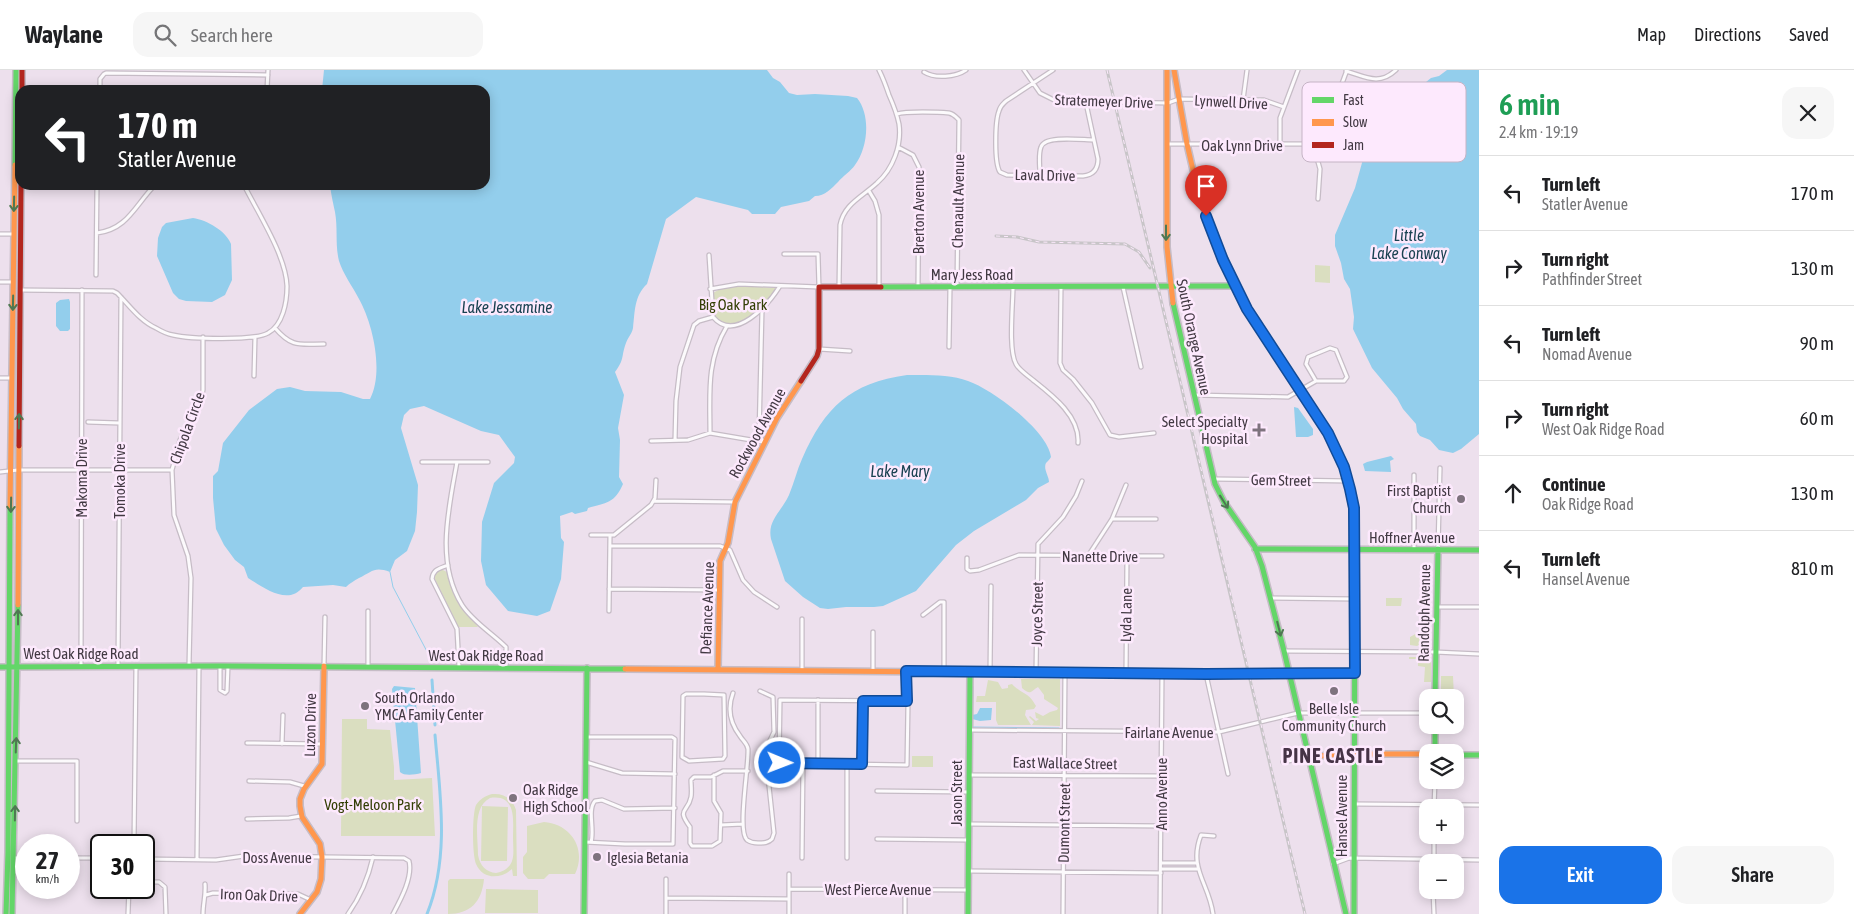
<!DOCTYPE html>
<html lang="en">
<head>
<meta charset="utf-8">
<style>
  :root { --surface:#fff; --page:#f6f6f6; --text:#202124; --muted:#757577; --line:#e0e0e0; --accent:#1a73e8 }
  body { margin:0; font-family:"Asap Condensed",sans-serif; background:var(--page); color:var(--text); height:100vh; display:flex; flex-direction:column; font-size:19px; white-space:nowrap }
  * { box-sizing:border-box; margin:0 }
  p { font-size:16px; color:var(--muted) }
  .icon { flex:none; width:28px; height:28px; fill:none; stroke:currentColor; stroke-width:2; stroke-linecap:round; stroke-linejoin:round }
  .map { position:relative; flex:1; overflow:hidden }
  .sheet { display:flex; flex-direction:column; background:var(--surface); width:375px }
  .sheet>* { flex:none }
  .hud { position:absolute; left:15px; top:15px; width:475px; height:105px; border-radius:15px; box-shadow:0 2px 12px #0003; background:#202124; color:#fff; overflow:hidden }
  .buttons { position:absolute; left:1419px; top:619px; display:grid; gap:10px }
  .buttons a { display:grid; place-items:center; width:45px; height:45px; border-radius:10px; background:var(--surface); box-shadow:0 2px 12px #0003; font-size:25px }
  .speed { position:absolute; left:15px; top:764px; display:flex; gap:10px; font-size:25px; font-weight:700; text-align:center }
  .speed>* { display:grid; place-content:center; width:65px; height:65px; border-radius:50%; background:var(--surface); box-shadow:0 2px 12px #0003; line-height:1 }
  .speed small { font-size:12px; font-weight:400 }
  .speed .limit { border:2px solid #111; border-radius:8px; background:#fff; color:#111 }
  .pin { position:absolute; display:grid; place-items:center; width:42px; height:42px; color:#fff; margin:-51px -21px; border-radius:50% 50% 50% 0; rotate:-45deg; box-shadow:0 0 5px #0007 }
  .pin .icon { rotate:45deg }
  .me { position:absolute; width:55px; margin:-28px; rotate:91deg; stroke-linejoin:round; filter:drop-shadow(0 0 4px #0008) }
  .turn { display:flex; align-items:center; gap:18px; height:105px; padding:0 20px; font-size:22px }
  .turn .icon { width:65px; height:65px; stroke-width:2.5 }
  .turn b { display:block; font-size:35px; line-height:42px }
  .round { display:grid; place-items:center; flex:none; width:52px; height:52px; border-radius:15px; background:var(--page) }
  .overview { display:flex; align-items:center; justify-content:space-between; height:85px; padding:0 20px }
  h1 { font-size:30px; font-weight:600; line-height:38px; color:#1e9e55 }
  .action { display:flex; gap:10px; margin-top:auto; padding:10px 20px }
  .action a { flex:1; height:58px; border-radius:15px; background:var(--accent); color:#fff; font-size:20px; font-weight:600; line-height:58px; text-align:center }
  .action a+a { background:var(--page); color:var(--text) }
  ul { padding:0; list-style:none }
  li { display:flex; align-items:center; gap:15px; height:75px; padding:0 20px; border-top:1px solid var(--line) }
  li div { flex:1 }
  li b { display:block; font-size:19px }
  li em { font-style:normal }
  header { display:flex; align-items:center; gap:30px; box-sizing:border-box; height:70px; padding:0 25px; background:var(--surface); border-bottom:1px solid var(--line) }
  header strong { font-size:24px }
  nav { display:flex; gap:28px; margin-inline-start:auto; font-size:18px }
  .search { width:350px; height:45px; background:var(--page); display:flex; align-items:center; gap:12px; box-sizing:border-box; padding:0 18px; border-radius:15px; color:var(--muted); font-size:19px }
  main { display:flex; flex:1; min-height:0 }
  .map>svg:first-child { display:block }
  .green { fill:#dadec0; fill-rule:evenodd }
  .water { fill:#93ceec }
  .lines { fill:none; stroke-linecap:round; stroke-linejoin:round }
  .stream { stroke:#93ceec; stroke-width:1 }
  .canal { stroke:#93ceec; stroke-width:3 }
  .street-casing { stroke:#c6bcc6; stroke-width:5.5 }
  .fast-casing { stroke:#c6bcc6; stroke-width:8 }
  .slow-casing { stroke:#c6bcc6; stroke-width:8 }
  .jam-casing { stroke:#c6bcc6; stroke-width:8 }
  .street { stroke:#fcfafc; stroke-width:3 }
  .fast { stroke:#63d668; stroke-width:5 }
  .slow { stroke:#ff974d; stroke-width:5 }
  .jam { stroke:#b3261e; stroke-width:5 }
  .rail-casing { stroke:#c8c5c8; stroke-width:3 }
  .rail { stroke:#fde9fd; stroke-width:1; stroke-dasharray:4; stroke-linecap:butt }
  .oneway { stroke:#4f7852 }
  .route-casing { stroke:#114b97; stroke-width:12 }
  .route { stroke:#1a73e8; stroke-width:9 }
  .poi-dot { fill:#7e737e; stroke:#fde9fd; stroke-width:2 }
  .labels { text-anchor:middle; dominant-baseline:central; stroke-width:5; stroke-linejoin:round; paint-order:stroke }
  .street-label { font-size:15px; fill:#423943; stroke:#fde9fd }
  .park-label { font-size:15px; fill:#333e04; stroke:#fde9fd }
  .poi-label { font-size:15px; fill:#423943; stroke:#fde9fd; text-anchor:start }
  .water-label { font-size:16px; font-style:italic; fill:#194151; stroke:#fde9fd }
  .district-label { font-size:20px; font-weight:bold; letter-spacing:1px; fill:#463346; stroke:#fde9fd }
  .key { fill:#fde9fd; stroke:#c5b4c5; stroke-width:1 }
  .key-label { font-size:14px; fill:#423943 }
</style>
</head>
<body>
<header>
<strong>Waylane</strong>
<div class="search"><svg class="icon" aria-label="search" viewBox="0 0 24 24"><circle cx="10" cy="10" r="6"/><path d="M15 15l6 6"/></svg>Search here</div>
<nav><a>Map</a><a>Directions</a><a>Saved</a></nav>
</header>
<main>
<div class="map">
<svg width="1479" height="844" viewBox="0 0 1479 844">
  <rect width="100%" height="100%" fill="#ede0ed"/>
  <path class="green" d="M1315 195 1330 196V213L1315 212Z
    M734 215 775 218 776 220C763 237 736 267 715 247L713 223 720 219Z
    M441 499 447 502 462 536 478 557H458L434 507 436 503Z
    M1386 528H1402L1401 536H1386Z
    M1419 562 1428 566 1429 570 1417 576 1410 575V567Z
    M1409 587H1431V612H1424L1425 597 1418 596V589H1409Z
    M1441 606H1453L1454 627H1441Z
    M1021 609H1060V656L1032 655 1034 652 1029 647 1030 646 1036 651 1039 649 1036 648 1035 642 1043 646 1050 642 1057 640 1058 638 1044 629V625L1038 617C1031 621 1031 626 1022 618Z
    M988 610 998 612 1002 619 1008 618V615L1012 614C1022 625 1028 621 1036 636L1034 639 1026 640 1025 645 1031 655H998L996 650V632H976L977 626H985Z
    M342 649H367V659L390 660 394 697V710L432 708 435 766H341Z
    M912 686H933V697H912Z
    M492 724C504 723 512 728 516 740L517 806H513L512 799C501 809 483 810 476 794 472 785 472 744 476 735 480 729 485 726 492 724ZM490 728C517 724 513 751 513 768 513 777 515 788 510 795 506 800 502 802 496 803 486 802 480 796 478 785 478 768 472 737 490 728Z
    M482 736 508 737 507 791H481Z
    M544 752C571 754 587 779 575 804H549L544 809H528L523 803V787L527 782V756Z
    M450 809H484C482 832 470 844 448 844V811Z
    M486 819 538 820V843H485Z"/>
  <path class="water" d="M324 0H767L773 8 780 12 789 23 797 25 815 24 848 26 857 28C871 45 868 78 855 95 851 101 843 106 838 112 832 118 825 126 815 126L809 131 781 137 775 144H752L748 140 696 127 666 149 647 214C634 226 635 242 633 258 632 264 628 267 626 273 621 286 625 289 615 302L624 325 618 358 620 370 619 407 623 414C615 433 606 433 588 438L587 441 575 444 572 442 560 446 561 468 564 472 561 509 550 541 537 546 508 541 486 515 481 491 482 452 494 413 514 393 515 387 499 365 481 361 424 336 410 339 404 345 401 358 418 415 417 442 415 461 407 481 395 490 390 502C374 496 372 502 359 508 354 511 350 513 346 517L333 515 303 517C288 536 264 518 248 508L244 497 235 490 224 475 216 459 213 428V406L218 401 223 373 249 340 277 319 290 317 305 321 341 322 363 329H370C384 302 373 254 359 229 353 217 343 204 339 191 335 175 338 158 335 142 333 133 331 124 330 115H485V20H322Z
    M1447 0H1479V364L1461 379 1453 383 1439 380 1430 370 1420 366 1417 362 1416 354 1403 339 1397 328 1372 298 1353 259 1354 247 1350 219 1344 209 1341 193 1335 176V165L1355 118 1365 82 1390 55 1398 37 1406 28 1431 8 1439 6Z
    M193 148C207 150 226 161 231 174L232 210 225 225 212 232 186 231 179 229 173 223 157 186 158 168 162 157 166 153Z
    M69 229 70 232V259L68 261H60L56 256V233L60 230Z
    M907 305C926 305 950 304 968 311 992 319 1048 361 1051 387 1050 389 1048 391 1046 393 1043 399 1049 406 1049 412L1038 418 1026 430 974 461 956 475 916 521 883 536 874 537H846L828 539 820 538 803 527 785 511 771 469C767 450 782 441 789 425 794 413 797 400 802 389 825 337 850 313 907 305Z
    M1294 337 1298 338 1313 359V365L1308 367H1296Z
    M1391 386 1394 389 1390 391 1391 402 1365 401 1363 394 1367 392Z
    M394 616 415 618 421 703C414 705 404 706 400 702L392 619Z
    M980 638H992L991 650 980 651 972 649V645L977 644Z"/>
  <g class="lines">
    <path class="stream" d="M390 502 393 517 432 591
      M973 617 972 657 1059 658"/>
    <path class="canal" d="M432 610 435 655
      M427 844C450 787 440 724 435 665"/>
    <defs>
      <path id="street" d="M1024 0 1040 23 1056 31 1168 33 1179 29 1264 30 1284 37
        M1053 0 1006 31C1003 34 1000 36 999 41 995 51 994 93 1000 102L1007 105 1083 106C1093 105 1098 99 1098 89L1086 33
        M1346 1C1366 7 1379 16 1396 0
        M924 2C935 9 956 7 966 0
        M100 20V9L104 4 106 3 268 5
        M267 20 268 0
        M1243 30 1247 0
        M897 44C906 41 939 42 949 43 954 44 956 47 959 50L957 217
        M1167 74H1313L1317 70 1321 57 1337 27 1347 0
        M1313 74 1320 99 1318 129
        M1280 75V48L1298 0
        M898 77 913 85 919 97 918 217
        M1040 105C1040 97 1038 85 1041 77 1045 65 1082 70 1093 70
        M869 121 875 131 879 145V217
        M97 163C128 159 135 135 155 115
        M0 164H14
        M709 185 713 247C735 273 768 235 780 216
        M96 205 97 115
        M0 212H13
        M839 217 840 155C844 134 862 127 877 113 893 99 902 75 899 54 897 44 893 34 889 25 886 16 883 8 879 0
        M1013 217C1013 235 1008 280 1016 294 1019 300 1027 305 1033 310 1052 325 1080 346 1078 373
        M1061 217 1060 293 1063 300 1073 309 1092 333 1110 365 1119 367 1154 363
        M1123 217 1141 297
        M710 219 739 214 819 217 818 184H784
        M20 220 113 221 117 223C129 235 140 251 156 258 161 261 167 264 173 265 189 269 255 271 268 263 283 255 287 232 287 216 286 186 258 143 244 115
        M762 240 759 366 764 372
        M275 258C292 278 300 274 324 274
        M949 277 950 217
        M1330 278 1336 280 1347 307 1344 311H1316L1306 294 1308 287Z
        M819 279 850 281
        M254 306 255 267
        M0 308H12
        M1194 325 1288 327 1316 311
        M88 352 119 353
        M710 363C710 324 706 291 727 256
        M675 370 676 331 680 297 694 255 699 251 713 247
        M651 371 688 370 710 363 763 372
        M422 392H488
        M457 392C449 438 435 492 462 535 473 552 492 563 506 577V597
        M0 402 18 400H172
        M1214 409 1348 411
        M654 431 735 432
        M1112 449H1156
        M591 465H614L651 435 655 428 656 410
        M610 476H720L730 480 743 510 754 522 777 537
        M1414 479V405
        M1438 479 1440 398
        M1088 486 1112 449 1126 415
        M967 488V499L970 501 979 500 1019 485 1162 486
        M448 495C439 499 433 499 432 509L457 559 459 597
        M609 519 719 520
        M1271 528 1354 529
        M1437 537H1479
        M609 541 610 466
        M923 545 940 532H944V601
        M1285 581 1435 582 1479 584
        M81 595 82 220
        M118 595 121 227
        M189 595 191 508 188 486 174 445 172 400 180 370 201 329 203 320V267
        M220 596V620L225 623 227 621 228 596
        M324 596 325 547
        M368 597V541
        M802 600V549
        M873 600V562
        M906 601V625L908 634 907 695 779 693 780 630 907 631
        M990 602 991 516
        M1036 602 1038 474 1063 447 1076 426 1082 411
        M1126 603 1127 486
        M1206 604 1228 704
        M733 623C727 639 730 653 740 666 743 671 747 673 748 679 749 696 737 761 747 770 750 772 755 773 758 773 764 773 768 773 772 769L774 763 769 716 763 685 774 662 773 627 760 621
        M686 624H704L724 625 725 686 723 689 689 691 682 687 683 626Z
        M970 660 1219 662 1298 643H1428
        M247 673 322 674
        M282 674 283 645
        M16 691H77V751
        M586 692 622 703 675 704
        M1283 692 1308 687
        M818 694V630
        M862 694 863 631
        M714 705V731L721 743 720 771 712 776H692L690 773V757C676 738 688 743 691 727 692 722 691 715 691 710L694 707H711L723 701H748
        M969 705 1161 706
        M249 711 290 712 304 716
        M877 721 969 722
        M1355 734 1479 735
        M1434 738 1435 710
        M247 749 289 748 301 746
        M969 754 1161 756
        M721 755 743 754
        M877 769 968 770
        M585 772 625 774H673L675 669 672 667H586
        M591 772C595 760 587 740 595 731L602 730 624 739 675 738
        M134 775 136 596
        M14 788H26
        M69 788H101
        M802 788 803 694
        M847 788V694
        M144 789 216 790 244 786 404 788 409 791C413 807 401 829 393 844
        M197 789 199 596
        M1434 792V765
        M1161 793H1196
        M1333 794 1349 788 1479 790
        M1161 799H1198
        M969 801 1161 803
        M144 812H159L165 817 166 844
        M789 819 968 820
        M1433 820 1434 844
        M206 825 213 823 298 824 311 830
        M666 828 789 829
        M128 844 129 818
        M203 844C203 833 206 825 205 814
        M348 844C361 826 368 809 373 787
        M666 844V809
        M789 844V804
        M905 844V819
        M1063 844 1065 603
        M1160 844 1162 604
        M1213 844C1209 813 1188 799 1201 765L1214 766"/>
      <path id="fast" d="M15 95 16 0
        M881 217 1235 216
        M1173 233 1215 414 1224 432 1255 477 1262 496 1284 581 1346 844
        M1273 281C1299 320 1330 359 1345 404 1351 423 1353 442 1355 461L1354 844
        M1255 479 1479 480
        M0 597 220 596 625 599
        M932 602 1206 604 1355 603
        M1435 628 1438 479
        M1435 655V682
        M1455 685H1479
        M6 844 8 782 10 437
        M12 844 18 535
        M584 844 587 598
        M968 844 970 601"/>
      <path id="slow" d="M1167 0V177L1173 233
        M1174 0 1187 74 1196 113
        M1196 114C1215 174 1239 229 1273 281
        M10 437 15 95
        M18 535 19 376
        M625 599 932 602
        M718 599 720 491 728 473 735 432 777 348 801 311
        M1308 687 1342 684H1428
        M300 844 317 822 321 809 322 787 320 774 302 747 300 736V729L304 719 322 694 324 596"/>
      <path id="jam" d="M22 0V20
        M801 311 817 286 819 279V217H881
        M19 376 21 115"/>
    </defs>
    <use href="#street" class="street-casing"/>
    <use href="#fast" class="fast-casing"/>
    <use href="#slow" class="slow-casing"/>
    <use href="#jam" class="jam-casing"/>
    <use href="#street" class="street"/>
    <use href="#fast" class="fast"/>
    <use href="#slow" class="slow"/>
    <use href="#jam" class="jam"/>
    <defs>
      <path id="rail" d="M1107 0C1173 281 1240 562 1305 844
        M996 166 1017 167 1039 172 1125 174 1139 182 1150 198"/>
    </defs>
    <use href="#rail" class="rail-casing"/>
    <use href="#rail" class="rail"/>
  </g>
  <defs><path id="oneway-shaft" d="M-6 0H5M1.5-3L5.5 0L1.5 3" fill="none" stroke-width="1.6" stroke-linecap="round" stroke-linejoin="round" transform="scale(1.25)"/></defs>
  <g class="oneway">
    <use href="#oneway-shaft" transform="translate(14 134) rotate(91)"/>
    <use href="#oneway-shaft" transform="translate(1166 163) rotate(90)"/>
    <use href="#oneway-shaft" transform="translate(13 233) rotate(91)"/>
    <use href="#oneway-shaft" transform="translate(19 351) rotate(-89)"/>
    <use href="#oneway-shaft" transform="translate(1224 432) rotate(58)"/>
    <use href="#oneway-shaft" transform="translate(11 435) rotate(91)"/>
    <use href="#oneway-shaft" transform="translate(18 547) rotate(-90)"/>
    <use href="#oneway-shaft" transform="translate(1279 559) rotate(76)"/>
    <use href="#oneway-shaft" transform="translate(16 675) rotate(-88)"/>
    <use href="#oneway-shaft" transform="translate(15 743) rotate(-89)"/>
  </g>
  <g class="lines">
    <defs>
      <path id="route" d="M780 693 862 694 863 631H907L906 601 1206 604 1355 603 1354 438 1350 419 1344 397 1328 363 1247 239 1223 190 1206 146"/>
    </defs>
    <use href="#route" class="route-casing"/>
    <use href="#route" class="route"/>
  </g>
  <g class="poi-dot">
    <path d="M1256.5 352.5h5v5h5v5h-5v5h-5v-5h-5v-5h5z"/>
    <circle cx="1461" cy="429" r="5"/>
    <circle cx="1334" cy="621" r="5"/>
    <circle cx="365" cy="636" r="5"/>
    <circle cx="513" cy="728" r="5"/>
    <circle cx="597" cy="787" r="5"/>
  </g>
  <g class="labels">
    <g class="street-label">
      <text transform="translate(1104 31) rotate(2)">Stratemeyer Drive</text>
      <text transform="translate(1231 32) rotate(3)">Lynwell Drive</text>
      <text x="1242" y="75">Oak Lynn Drive</text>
      <text transform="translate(1045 105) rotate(1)">Laval Drive</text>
      <text transform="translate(958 131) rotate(-89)">Chenault Avenue</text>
      <text transform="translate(918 142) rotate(-90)">Brerton Avenue</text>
      <text x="972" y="204">Mary Jess Road</text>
      <text transform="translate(1194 267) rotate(78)">South Orange Avenue</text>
      <text transform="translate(187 358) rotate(-70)">Chipola Circle</text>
      <text transform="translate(757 363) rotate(-61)">Rockwood Avenue</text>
      <text transform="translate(81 408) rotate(-90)">Makoma Drive</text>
      <text transform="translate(1281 410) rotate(1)">Gem Street</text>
      <text transform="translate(119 411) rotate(-90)">Tomoka Drive</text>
      <text x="1412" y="467">Hoffner Avenue</text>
      <text x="1100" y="486">Nanette Drive</text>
      <text transform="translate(707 538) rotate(-88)">Defiance Avenue</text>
      <text transform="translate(1424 543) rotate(-89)">Randolph Avenue</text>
      <text transform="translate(1037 544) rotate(-89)">Joyce Street</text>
      <text transform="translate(1126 545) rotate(-89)">Lyda Lane</text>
      <text x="81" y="583">West Oak Ridge Road</text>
      <text x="486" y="585">West Oak Ridge Road</text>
      <text transform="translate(310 655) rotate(-89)">Luzon Drive</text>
      <text x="1169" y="662">Fairlane Avenue</text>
      <text transform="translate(1065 693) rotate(1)">East Wallace Street</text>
      <text transform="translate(956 723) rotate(-90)">Jason Street</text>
      <text transform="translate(1161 724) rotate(-90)">Anno Avenue</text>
      <text transform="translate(1341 746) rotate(-90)">Hansel Avenue</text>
      <text transform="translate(1064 753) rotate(-89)">Dumont Street</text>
      <text x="277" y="787">Doss Avenue</text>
      <text x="878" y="819">West Pierce Avenue</text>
      <text transform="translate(259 825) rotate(2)">Iron Oak Drive</text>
    </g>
    <g class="park-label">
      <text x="733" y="234">Big Oak Park</text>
      <text x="373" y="734">Vogt-Meloon Park</text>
    </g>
    <g class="poi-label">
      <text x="1248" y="351" text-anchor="end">Select Specialty<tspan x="1248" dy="17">Hospital</tspan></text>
      <text x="1451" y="420" text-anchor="end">First Baptist<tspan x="1451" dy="17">Church</tspan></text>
      <text x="375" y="627">South Orlando<tspan x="375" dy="17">YMCA Family Center</tspan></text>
      <text x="1334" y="638" text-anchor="middle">Belle Isle<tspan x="1334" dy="17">Community Church</tspan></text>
      <text x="523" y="719">Oak Ridge<tspan x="523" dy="17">High School</tspan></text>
      <text x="607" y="787">Iglesia Betania</text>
    </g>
    <g class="water-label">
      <text x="1409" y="165">Little<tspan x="1409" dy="18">Lake Conway</tspan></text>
      <text x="507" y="237">Lake Jessamine</text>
      <text x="900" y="401">Lake Mary</text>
    </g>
    <g class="district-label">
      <text x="1333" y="685">PINE CASTLE</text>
    </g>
  </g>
  <rect x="1302" y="12" width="164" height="80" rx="8" class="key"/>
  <rect x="1312" y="27" width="22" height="6" fill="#63d668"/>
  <rect x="1312" y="49" width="22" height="7" fill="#ff974d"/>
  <rect x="1312" y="72" width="22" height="6" fill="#b3261e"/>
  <g class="key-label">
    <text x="1343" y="35">Fast</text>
    <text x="1343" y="57">Slow</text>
    <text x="1343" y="80">Jam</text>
  </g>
</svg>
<div class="buttons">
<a><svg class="icon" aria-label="search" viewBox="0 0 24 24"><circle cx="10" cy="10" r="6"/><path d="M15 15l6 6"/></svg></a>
<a><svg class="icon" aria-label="layers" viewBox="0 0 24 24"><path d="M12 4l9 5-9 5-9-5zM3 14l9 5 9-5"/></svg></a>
<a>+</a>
<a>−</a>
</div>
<div class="speed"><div>27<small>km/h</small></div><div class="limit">30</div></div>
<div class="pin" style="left:1206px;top:146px;background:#d93025"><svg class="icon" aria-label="arrive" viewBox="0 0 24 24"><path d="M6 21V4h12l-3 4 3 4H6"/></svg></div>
<svg class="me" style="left:780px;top:693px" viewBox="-20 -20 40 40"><circle r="17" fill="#1a73e8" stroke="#fff" stroke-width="3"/><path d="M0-11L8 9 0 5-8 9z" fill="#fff"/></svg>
<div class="hud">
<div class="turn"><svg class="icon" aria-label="left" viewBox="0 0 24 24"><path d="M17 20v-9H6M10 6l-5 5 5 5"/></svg><div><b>170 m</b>Statler Avenue</div></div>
</div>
</div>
<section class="sheet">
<div class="overview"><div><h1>6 min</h1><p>2.4 km · 19:19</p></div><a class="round"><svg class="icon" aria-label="close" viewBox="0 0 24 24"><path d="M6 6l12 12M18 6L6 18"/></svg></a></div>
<ul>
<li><svg class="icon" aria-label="left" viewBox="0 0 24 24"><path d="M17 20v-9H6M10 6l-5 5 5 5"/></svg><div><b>Turn left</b><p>Statler Avenue</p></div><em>170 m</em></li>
<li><svg class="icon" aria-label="right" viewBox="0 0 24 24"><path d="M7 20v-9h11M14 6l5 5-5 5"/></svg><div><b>Turn right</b><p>Pathfinder Street</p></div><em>130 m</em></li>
<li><svg class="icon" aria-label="left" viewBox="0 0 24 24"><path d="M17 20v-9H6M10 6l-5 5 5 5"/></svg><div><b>Turn left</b><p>Nomad Avenue</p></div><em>90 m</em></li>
<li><svg class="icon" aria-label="right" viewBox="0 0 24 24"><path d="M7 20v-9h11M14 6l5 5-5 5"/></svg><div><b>Turn right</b><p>West Oak Ridge Road</p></div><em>60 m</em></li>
<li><svg class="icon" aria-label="ahead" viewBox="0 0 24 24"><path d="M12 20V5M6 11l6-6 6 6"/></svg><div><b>Continue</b><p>Oak Ridge Road</p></div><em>130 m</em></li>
<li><svg class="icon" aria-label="left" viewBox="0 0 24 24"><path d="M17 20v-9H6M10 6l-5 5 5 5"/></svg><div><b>Turn left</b><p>Hansel Avenue</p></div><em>810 m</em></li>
</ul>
<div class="action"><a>Exit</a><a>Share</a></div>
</section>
</main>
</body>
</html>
